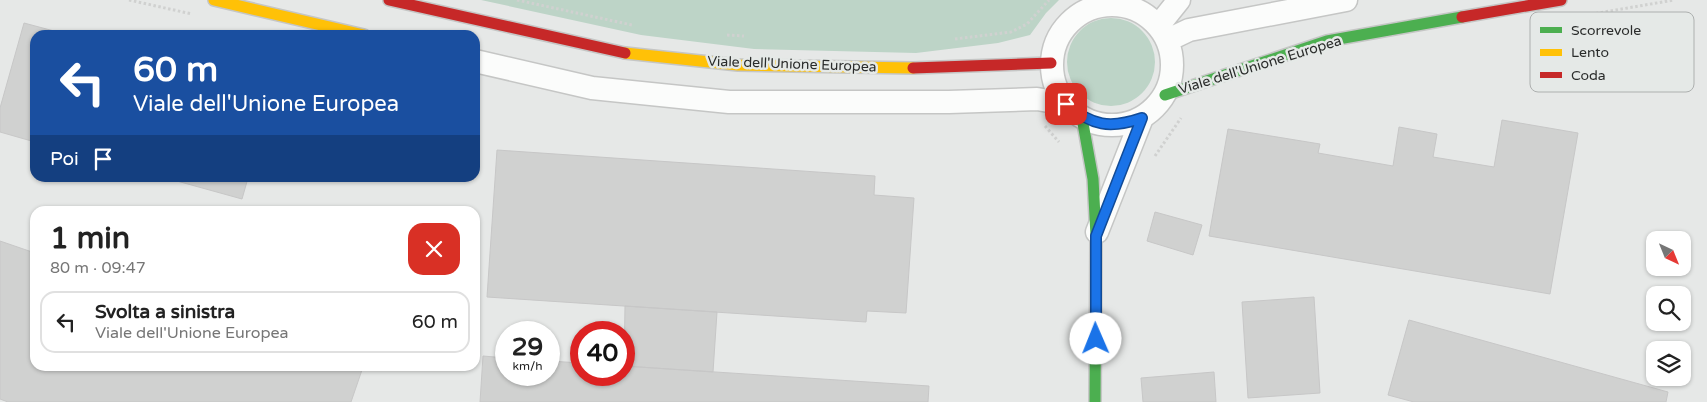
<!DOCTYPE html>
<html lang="it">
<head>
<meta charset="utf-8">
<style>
  :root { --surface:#fff; --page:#f6f6f6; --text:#222; --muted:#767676; --line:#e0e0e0 }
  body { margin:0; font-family:"Varela Round",sans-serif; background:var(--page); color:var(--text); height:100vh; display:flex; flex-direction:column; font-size:19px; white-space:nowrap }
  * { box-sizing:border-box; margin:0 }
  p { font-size:16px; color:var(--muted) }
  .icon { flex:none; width:28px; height:28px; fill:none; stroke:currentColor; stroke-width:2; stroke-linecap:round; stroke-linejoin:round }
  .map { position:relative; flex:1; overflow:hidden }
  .details { position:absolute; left:30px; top:206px; width:450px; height:165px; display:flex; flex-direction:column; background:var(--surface); border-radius:15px; box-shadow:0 1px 4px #0004 }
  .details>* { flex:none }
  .banner { position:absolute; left:30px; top:30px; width:450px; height:152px; border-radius:15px; box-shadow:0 1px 4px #0004; background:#1a4fa0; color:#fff; overflow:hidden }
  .needle { width:32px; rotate:137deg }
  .buttons { position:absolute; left:1646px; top:231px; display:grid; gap:10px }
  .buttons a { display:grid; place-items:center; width:45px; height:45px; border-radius:10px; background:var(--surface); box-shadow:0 1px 4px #0004; font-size:25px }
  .speed { position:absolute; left:495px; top:321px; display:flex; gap:10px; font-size:25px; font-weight:700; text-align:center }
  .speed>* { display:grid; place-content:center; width:65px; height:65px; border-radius:50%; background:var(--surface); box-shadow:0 1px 4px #0004; line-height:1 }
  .speed small { font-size:12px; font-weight:400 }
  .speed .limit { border:8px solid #d22; background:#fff; color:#111 }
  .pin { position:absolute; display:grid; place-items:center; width:42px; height:42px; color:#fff; margin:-21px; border-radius:10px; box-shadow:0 2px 8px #0006 }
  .me { position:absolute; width:55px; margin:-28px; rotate:359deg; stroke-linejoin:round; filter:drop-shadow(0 0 4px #0008) }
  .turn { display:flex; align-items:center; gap:18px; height:105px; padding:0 20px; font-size:22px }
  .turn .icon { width:65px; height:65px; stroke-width:2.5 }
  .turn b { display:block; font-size:35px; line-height:42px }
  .then { display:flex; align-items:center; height:48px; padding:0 20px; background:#0003; gap:10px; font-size:19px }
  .round { display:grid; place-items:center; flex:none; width:52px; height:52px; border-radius:15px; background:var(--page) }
  .head { display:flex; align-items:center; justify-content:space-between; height:85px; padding:0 20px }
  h1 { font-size:30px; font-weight:700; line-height:38px }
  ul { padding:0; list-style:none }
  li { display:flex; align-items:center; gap:15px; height:62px; margin:0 10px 8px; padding:0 10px; border:2px solid var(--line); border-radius:15px }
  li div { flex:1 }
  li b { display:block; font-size:19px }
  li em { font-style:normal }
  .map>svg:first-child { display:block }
  .green { fill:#bdd4c7 }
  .building { fill:#d0d1d0; stroke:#c7c7c7 }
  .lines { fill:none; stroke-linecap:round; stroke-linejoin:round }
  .street-casing { stroke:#c5c6c5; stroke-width:25 }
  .fast-casing { stroke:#c5c6c5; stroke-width:14 }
  .slow-casing { stroke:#c5c6c5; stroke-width:14 }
  .jam-casing { stroke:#c5c6c5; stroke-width:14 }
  .path { stroke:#d0d1d0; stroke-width:3; stroke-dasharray:2.5 2.5; stroke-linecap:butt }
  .street { stroke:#fbfcfb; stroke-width:22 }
  .fast { stroke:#4caf50; stroke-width:11 }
  .slow { stroke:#ffc107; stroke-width:11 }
  .jam { stroke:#c62828; stroke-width:11 }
  .route-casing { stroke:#114b97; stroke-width:12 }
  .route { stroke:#1a73e8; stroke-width:9 }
  .labels { text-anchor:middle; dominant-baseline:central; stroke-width:5; stroke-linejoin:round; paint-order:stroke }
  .street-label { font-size:14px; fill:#2a2c2b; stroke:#e5e9e7 }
  .key { fill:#e5e9e7; stroke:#adb0af; stroke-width:1 }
  .key-label { font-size:14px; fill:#2a2c2b }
</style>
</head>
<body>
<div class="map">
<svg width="1707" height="402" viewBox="0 0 1707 402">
  <rect width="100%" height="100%" fill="#e6e8e7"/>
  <path class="green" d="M481 0H1059L1046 13 1030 35 998 43 916 53 754 49 641 35Z
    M1067 62a44 44 0 1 1 88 0a44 44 0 1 1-88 0Z"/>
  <path class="building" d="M24 23 69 35H35V142L0 132V108Z
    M1502 120 1578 133 1550 294 1209 236 1228 129 1320 144 1318 153 1393 166 1399 127 1437 134 1433 157 1494 167Z
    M497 150 875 176 874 195 914 198 906 313 867 311 866 322 487 297Z
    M166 178H248L242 199Z
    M1155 212 1202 225 1193 255 1147 241Z
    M0 241 35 253V366H361L363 367 351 402H8L0 399Z
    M1314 297 1320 393 1248 398 1242 302Z
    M625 306 717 312 713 372 624 366Z
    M1409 320 1668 392 1666 402H1414L1388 395Z
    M483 356 506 358V375H549V361L581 363V375H624V366L929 386 928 402H480Z
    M1214 372 1216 402H1143L1141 378Z"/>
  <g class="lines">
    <defs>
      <path id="street" d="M1052 65a60 60 0 1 1 120 0a60 60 0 1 1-120 0Z
        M1159 25 1179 0
        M1168 40 1189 30 1346 0
        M475 61 592 88 729 102H949L1037 99 1066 104
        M1097 232 1142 118"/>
      <path id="fast" d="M1165 95 1327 41 1462 17
        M1082 118 1093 179 1096 236 1095 402"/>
      <path id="slow" d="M214 0 364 35
        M625 53 738 65 913 68"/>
      <path id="jam" d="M389 0 625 53
        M1462 17 1561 0
        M913 68 1051 63"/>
    </defs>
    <use href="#street" class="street-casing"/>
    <use href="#fast" class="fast-casing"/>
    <use href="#slow" class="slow-casing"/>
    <use href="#jam" class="jam-casing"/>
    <path class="path" d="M129 0 192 14
      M517 0 632 25
      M1581 16 1674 0
      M727 35 744 36
      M955 39 1011 32 1027 24 1049 0
      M1045 126 1059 142
      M1155 156 1181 118"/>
    <use href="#street" class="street"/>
    <use href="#fast" class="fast"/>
    <use href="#slow" class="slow"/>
    <use href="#jam" class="jam"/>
  </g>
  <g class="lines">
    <defs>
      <path id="route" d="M1066 104C1092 126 1110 129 1142 118L1096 236V339"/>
    </defs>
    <use href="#route" class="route-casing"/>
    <use href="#route" class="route"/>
  </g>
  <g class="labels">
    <g class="street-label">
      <text transform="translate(792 64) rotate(2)">Viale dell'Unione Europea</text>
      <text transform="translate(1260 65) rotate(-17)">Viale dell'Unione Europea</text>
    </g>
  </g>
  <rect x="1530" y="12" width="164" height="80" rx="8" class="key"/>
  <rect x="1540" y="27" width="22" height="6" fill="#4caf50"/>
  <rect x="1540" y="49" width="22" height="7" fill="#ffc107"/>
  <rect x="1540" y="72" width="22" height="6" fill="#c62828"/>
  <g class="key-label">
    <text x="1571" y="35">Scorrevole</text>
    <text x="1571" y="57">Lento</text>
    <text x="1571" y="80">Coda</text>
  </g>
</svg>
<div class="buttons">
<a><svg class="needle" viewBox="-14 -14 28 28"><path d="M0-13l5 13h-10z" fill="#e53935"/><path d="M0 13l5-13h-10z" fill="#767676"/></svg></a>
<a><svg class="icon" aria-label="search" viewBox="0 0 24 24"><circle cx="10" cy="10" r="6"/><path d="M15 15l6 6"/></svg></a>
<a><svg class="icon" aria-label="layers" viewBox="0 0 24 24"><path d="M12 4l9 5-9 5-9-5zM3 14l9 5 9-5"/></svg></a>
</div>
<div class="speed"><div>29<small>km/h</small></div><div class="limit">40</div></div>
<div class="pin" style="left:1066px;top:104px;background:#d93025"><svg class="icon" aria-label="arrive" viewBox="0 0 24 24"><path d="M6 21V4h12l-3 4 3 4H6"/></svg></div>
<svg class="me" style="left:1096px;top:339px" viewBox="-20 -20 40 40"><circle r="19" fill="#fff"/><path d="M0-13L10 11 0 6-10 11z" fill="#1a73e8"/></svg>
<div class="banner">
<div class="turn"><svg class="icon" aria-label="left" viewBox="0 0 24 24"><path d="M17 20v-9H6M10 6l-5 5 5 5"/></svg><div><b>60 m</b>Viale dell'Unione Europea</div></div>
<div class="then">Poi<svg class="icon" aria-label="arrive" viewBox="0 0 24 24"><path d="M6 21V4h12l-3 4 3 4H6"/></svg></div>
</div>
<section class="details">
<div class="head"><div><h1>1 min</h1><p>80 m · 09:47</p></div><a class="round" style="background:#d93025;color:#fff"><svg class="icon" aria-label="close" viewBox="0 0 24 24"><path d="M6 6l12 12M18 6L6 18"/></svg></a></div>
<ul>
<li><svg class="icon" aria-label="left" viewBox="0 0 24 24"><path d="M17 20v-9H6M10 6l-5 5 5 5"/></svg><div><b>Svolta a sinistra</b><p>Viale dell'Unione Europea</p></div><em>60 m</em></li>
</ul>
</section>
</div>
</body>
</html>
